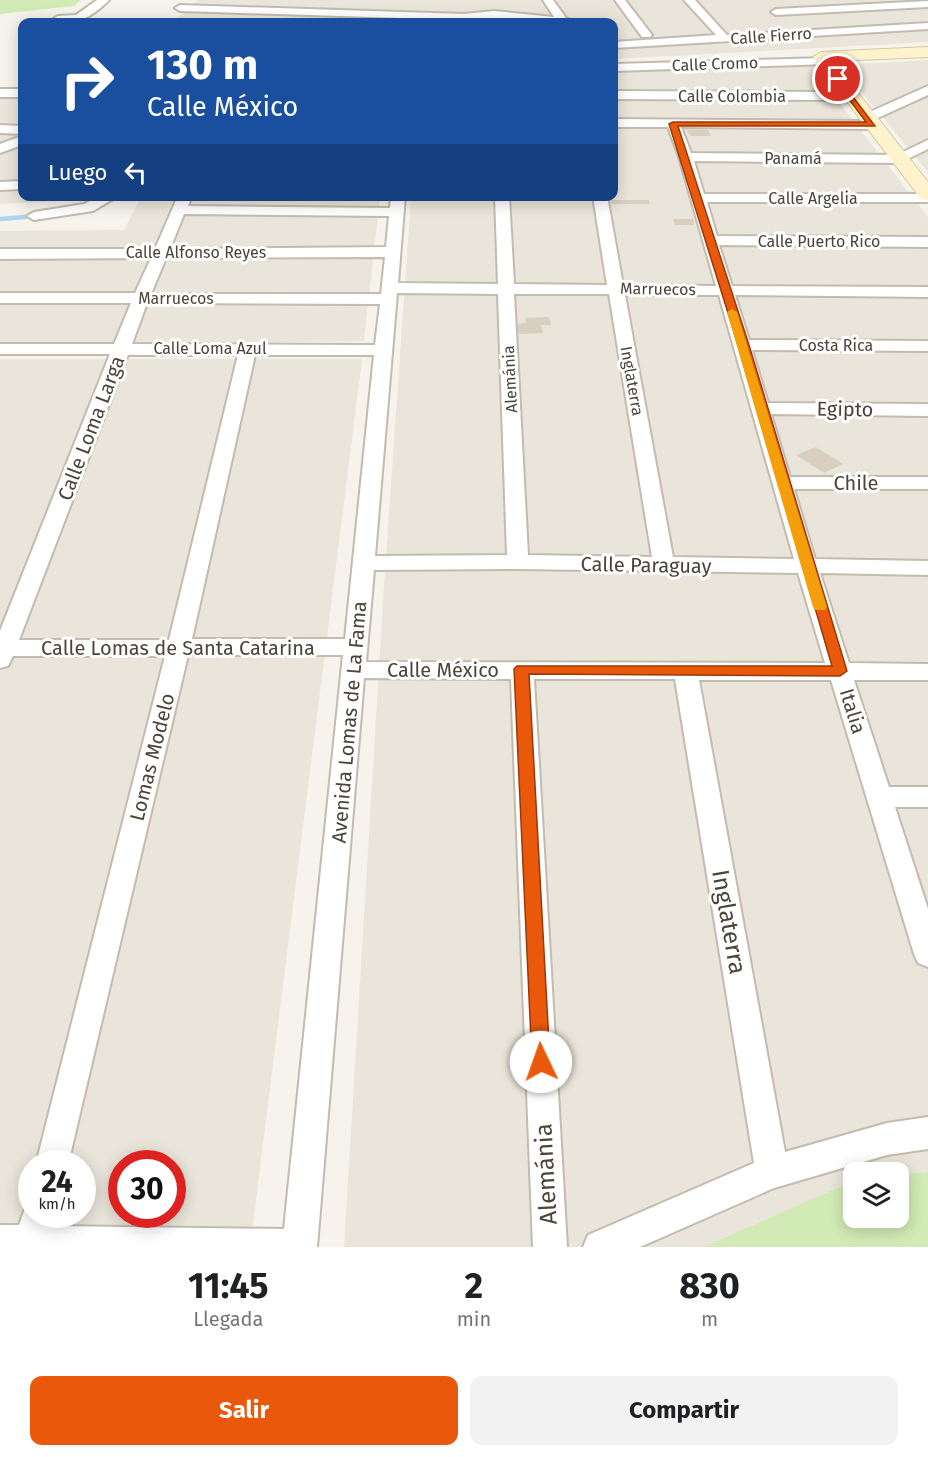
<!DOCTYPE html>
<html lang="es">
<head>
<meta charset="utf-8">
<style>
  :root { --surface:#fff; --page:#f2f2f2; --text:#202124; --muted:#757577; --accent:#ea580c }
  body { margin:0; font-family:"Fira Sans",sans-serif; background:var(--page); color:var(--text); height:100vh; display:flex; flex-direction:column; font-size:22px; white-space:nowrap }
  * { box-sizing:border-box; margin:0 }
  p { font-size:20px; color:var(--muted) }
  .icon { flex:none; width:33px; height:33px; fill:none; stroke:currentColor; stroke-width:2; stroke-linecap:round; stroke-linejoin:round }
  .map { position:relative; height:1247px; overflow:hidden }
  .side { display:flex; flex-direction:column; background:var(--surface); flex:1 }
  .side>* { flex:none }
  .top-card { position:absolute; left:18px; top:18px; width:600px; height:183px; border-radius:12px; box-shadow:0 3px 15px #0003; background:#1a4fa0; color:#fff; overflow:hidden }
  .buttons { position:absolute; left:843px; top:1162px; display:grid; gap:12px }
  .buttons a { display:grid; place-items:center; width:66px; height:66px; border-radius:12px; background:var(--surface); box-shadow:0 3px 15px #0003; font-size:30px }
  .speed { position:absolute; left:18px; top:1150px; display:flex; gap:12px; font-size:30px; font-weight:700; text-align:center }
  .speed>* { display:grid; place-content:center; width:78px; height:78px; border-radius:50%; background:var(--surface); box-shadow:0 3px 15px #0003; line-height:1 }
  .speed small { font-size:15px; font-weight:400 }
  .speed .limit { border:9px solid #d22; background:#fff; color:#111 }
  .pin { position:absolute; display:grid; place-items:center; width:51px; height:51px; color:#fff; margin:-26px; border:3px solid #fff; border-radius:50%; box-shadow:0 2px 6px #0007 }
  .me { position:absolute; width:66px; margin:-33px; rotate:357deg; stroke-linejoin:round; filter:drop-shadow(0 0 4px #0008) }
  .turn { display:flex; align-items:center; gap:21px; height:126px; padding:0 30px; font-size:27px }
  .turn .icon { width:78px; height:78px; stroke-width:2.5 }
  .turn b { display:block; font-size:42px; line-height:51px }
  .then { display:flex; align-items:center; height:57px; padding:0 30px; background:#0003; gap:12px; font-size:22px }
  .eta { display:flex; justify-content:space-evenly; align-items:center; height:102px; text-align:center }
  .eta b { font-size:36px; font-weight:700; line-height:42px }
  .button { display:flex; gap:12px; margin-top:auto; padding:12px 30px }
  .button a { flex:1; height:69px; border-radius:12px; background:var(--accent); color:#fff; font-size:24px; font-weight:700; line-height:69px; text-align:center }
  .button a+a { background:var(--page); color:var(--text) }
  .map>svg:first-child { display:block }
  .residential { fill:#eae5da; fill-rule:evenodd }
  .green { fill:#d2eab5 }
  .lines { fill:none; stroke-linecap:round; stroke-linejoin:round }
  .stream { stroke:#a9d4f2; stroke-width:4.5 }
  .building { fill:#d8cfc1 }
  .street-casing { stroke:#c2bbae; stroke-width:4 }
  .secondary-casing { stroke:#d6c79b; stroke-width:2 }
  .street { fill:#fff; fill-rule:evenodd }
  .secondary { fill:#fff3cd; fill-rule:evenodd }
  .route { fill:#ea580c; stroke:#983908; stroke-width:1.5 }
  .slow { fill:#f59e0b }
  .labels { text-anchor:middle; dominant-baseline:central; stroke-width:6; stroke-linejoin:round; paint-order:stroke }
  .far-street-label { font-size:16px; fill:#4b4439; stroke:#fff }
  .street-label { font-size:20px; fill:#4b4439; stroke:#fff }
  .near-street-label { font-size:24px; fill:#4b4439; stroke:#fff }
</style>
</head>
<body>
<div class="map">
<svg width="928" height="1247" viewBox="0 0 928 1247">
  <rect width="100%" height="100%" fill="#f6f3ec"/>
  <path class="residential" d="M198 0H928V42L614 59V22H174Z
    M928 60V172L839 65Z
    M809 64 928 217V1247H344L384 585 411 197 614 196V72ZM854 1173H898V1218H854Z
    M22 96V196L78 197 75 200 0 204V97Z
    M141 197H380L364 341 0 345V231L124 230Z
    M0 359H362L250 1247H0ZM32 1164H82V1215H32ZM122 1164H172V1215H122Z"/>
  <path class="green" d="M0 0H81L74 6 0 14Z
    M928 1172V1247H704L853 1181 854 1218H898L899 1175Z"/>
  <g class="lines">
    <path class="stream" d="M0 219 25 217"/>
  </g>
  <path class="building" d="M687 130H708L711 136H690Z
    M611 200H649L650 204H612Z
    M673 219H693L694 225H675Z
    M549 317 551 325H541L543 333 519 334 517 324 526 323 525 318Z
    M816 447 843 464 824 473 796 455Z"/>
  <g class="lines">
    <defs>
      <path id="street" d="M97 0H109C97 13 70 32 53 19L58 16 76 15Z
        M543 0H553L566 18 574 22 504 18 464 20 180 11 175 8 180 5 464 14 494 11 554 17Z
        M615 0H625L652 35 650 37H642Z
        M684 0H695L727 35 928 23V29L614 48V42L716 35Z
        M928 1V7L776 15 771 12 776 9Z
        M825 58 829 60V64L614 71V64Z
        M928 86V95L871 121 878 125 872 129 681 127 691 153 897 155 928 140V149L899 163 694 161 704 194H928V202H707L717 236 928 237V247L719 245 732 286 928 287V297L735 295 749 340 928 341V351L752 350 768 403 928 404V416L771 414 790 477H928V489H794L815 559 928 561V575L820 573 849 663 928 664V680H854L889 787H928V807H895L928 909V967L918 963 914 954 831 680H699L785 1152 887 1123 928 1117V1149L887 1155 774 1188 640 1247H583L588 1235 754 1163 675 679H534L567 1247H533L511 679 364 678 317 1247H0V1225H19L27 1203 32 1201V1215H56L53 1226 284 1229 343 655H188L68 1164H36L165 656H13L8 666 0 668V631L110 354H0V344H114L131 303H0V293H135L151 258 0 259V249H155L178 196H192L188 206 390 208 391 196H405L398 283 498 284 495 196H509L514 284 607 285 593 196H607L623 285 716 286 679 157 668 127H614V119L865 121 862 118 863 115ZM184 214 389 216 386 247 170 249ZM385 257 381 294H151L166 258ZM397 293 498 294 507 555 375 556ZM514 294H609L652 557 528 555ZM625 295H719L794 559 673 557ZM147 303 380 304 375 345 132 344ZM128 355H238L169 640H19ZM255 355H374L345 639H192ZM518 569 798 573 825 663 366 662 374 570Z
        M0 89H22V97H0Z
        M614 91 850 92 856 96 850 100 614 99Z
        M0 125 22 126V134L0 133Z
        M22 136V145L0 153V144Z
        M22 181V189L0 190V182Z
        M99 196H118L93 211 34 220 27 216 34 212 84 204Z"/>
      <path id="secondary" d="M928 47V57L833 61 928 182V201L921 199 813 57 821 52Z"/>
    </defs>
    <use href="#street" class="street-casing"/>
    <use href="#secondary" class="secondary-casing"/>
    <use href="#street" class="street"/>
    <use href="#secondary" class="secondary"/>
  </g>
  <path class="route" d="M838 77 875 126H678L749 345 847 671 840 676 529 674 550 1062 548 1068 541 1071 534 1068 532 1062 514 669 517 666H832L738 345 669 124 673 122H866L834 79Z"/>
  <path class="slow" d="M732 309 737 312 827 607 825 610H815L813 607 727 312Z"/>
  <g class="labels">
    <g class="far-street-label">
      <text transform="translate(771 36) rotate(-4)">Calle Fierro</text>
      <text transform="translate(715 64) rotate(-2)">Calle Cromo</text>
      <text x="732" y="96">Calle Colombia</text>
      <text x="793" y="158">Panamá</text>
      <text x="813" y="198">Calle Argelia</text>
      <text x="819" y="241">Calle Puerto Rico</text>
      <text x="196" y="252">Calle Alfonso Reyes</text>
      <text transform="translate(658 289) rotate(1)">Marruecos</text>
      <text x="176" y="298">Marruecos</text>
      <text x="836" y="345">Costa Rica</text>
      <text x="210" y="348">Calle Loma Azul</text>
      <text transform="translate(510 379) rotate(-93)">Alemánia</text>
      <text transform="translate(632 381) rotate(80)">Inglaterra</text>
    </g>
    <g class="street-label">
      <text transform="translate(845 409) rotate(1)">Egipto</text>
      <text transform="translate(91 428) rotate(-69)">Calle Loma Larga</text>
      <text x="856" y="483">Chile</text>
      <text transform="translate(646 565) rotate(1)">Calle Paraguay</text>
      <text x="178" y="648">Calle Lomas de Santa Catarina</text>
      <text x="443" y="670">Calle México</text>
      <text transform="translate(853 711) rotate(73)">Italia</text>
      <text transform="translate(349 722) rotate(-85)">Avenida Lomas de La Fama</text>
      <text transform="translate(152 757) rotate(-76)">Lomas Modelo</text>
    </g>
    <g class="near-street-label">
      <text transform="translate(729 922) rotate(80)">Inglaterra</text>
      <text transform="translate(546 1174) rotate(-93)">Alemánia</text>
    </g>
  </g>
</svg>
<div class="buttons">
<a><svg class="icon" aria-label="layers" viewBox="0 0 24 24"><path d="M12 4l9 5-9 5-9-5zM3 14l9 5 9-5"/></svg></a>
</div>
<div class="speed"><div>24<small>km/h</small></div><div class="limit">30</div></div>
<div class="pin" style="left:838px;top:79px;background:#d93025"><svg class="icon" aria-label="arrive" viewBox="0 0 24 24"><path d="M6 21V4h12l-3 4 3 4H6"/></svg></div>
<svg class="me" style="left:541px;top:1062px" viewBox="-20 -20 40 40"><circle r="19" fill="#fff"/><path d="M0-13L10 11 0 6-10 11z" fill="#ea580c"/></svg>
<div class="top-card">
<div class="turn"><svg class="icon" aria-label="right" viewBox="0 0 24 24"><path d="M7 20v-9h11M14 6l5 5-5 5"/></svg><div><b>130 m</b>Calle México</div></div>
<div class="then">Luego<svg class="icon" aria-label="left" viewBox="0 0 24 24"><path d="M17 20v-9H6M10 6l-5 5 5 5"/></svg></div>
</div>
</div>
<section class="side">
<div class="eta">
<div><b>11:45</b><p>Llegada</p></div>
<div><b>2</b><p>min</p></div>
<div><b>830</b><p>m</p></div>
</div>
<div class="button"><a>Salir</a><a>Compartir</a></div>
</section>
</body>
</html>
